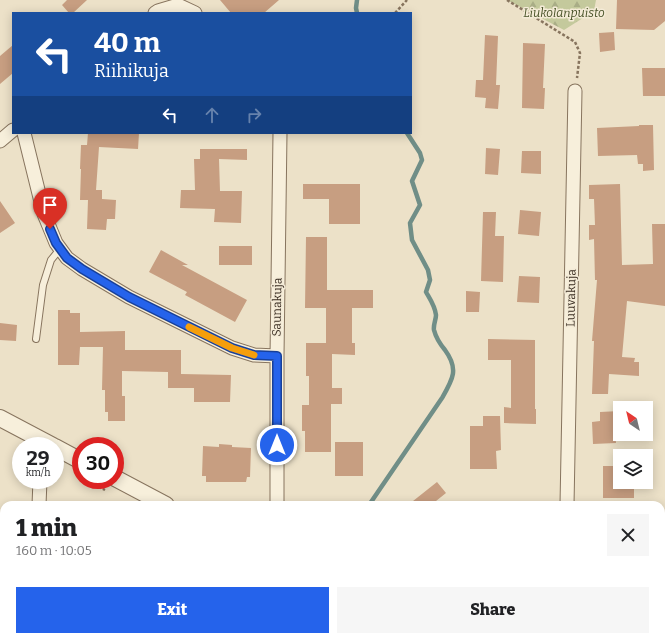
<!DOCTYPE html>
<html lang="en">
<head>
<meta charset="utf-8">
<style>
  :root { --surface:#fff; --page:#f6f6f6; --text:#202124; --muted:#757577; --accent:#2563eb }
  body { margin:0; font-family:Bitter,serif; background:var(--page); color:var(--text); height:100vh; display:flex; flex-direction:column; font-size:15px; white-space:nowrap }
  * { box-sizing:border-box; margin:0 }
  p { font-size:13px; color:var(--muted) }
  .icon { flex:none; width:22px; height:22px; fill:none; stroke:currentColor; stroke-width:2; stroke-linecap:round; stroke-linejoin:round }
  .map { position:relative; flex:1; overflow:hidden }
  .panel { position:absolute; left:0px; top:501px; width:665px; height:140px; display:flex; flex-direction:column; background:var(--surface); border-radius:12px 12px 0 0; box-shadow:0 2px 10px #0003 }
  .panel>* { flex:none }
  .banner { position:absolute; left:12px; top:12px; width:400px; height:122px; border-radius:0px; box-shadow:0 2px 10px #0003; background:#1a4fa0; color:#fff; overflow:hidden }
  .needle { width:26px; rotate:325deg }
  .controls { position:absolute; left:613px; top:401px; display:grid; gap:8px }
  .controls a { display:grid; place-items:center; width:40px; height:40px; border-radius:0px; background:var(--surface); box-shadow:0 2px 10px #0003; font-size:20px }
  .speed { position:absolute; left:12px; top:437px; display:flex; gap:8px; font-size:20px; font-weight:700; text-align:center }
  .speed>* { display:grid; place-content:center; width:52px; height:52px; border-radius:50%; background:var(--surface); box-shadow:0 2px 10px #0003; line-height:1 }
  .speed small { font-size:10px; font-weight:400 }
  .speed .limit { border:6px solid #d22; background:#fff; color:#111 }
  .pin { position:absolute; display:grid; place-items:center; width:34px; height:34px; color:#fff; margin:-41px -17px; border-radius:50% 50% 50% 0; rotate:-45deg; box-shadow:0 0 4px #0007 }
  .pin .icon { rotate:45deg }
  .me { position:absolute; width:44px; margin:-22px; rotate:0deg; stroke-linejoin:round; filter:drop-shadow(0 0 3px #0008) }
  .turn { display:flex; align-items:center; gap:14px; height:84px; padding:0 16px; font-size:18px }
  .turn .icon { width:52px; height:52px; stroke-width:2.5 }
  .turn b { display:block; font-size:28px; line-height:34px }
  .lanes { display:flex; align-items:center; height:38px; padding:0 16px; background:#0003; justify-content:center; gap:20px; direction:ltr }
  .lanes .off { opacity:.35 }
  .round { display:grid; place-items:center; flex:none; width:42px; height:42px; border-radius:0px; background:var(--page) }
  .headline { display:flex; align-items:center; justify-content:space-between; height:68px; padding:0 16px }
  h1 { font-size:24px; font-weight:800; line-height:30px }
  .button { display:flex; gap:8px; margin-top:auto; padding:8px 16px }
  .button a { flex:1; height:46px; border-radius:0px; background:var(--accent); color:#fff; font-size:16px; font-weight:800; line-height:46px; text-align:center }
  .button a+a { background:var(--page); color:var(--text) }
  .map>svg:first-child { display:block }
  .forest { fill:url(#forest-firs) }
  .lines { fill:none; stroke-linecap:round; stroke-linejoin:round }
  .stream { stroke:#708e87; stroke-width:4.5 }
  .building { fill:#c79e81 }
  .service-casing { stroke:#87745e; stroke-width:8 }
  .minor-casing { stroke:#87745e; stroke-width:15 }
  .tertiary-casing { stroke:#87745e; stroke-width:18 }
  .path { stroke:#87745e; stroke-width:2.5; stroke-dasharray:3 2; stroke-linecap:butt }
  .service { stroke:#f7efdb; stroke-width:6 }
  .minor { stroke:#f7efdb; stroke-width:13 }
  .tertiary { stroke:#f7efdb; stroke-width:16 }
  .route-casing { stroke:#184099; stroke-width:10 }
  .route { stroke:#2563eb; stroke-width:7 }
  .slow { stroke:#f59e0b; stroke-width:7 }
  .labels { text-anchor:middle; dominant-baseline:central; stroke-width:3; stroke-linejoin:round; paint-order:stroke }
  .park-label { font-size:12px; font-style:italic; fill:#495329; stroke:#f4ebd7 }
  .street-label { font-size:12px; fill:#382c21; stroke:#f4ebd7 }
</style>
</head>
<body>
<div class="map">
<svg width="665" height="641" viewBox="0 0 665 641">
  <defs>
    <pattern id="forest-firs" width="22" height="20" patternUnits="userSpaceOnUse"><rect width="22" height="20" fill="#c4c99c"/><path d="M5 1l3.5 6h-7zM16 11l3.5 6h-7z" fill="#a9ad86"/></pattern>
  </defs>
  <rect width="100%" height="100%" fill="#ece1c8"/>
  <path class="forest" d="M507 0H596L594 11 564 30Z
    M73 637H369L377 641H69Z"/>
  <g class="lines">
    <path class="stream" d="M357 0 356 8 357 13
      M369 505 442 398C453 379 459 369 445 350 440 344 436 338 434 330 433 325 436 320 436 315 435 306 430 299 426 292L430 280 428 270 412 240 410 223 420 205 412 181 422 160 420 153 407 133"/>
  </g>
  <path class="building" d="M67 0H87L73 13H69L62 5Z
    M220 0H279L264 13H231Z
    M617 0H665V21L654 30 616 29Z
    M614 32 615 50 600 52 599 33Z
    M485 35 498 36 496 85H500L498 109 485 108 486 98 475 97 476 80H483Z
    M523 43 545 44 543 88H545L544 109 522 108Z
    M13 45V73L0 84V56Z
    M642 68H665V96H643Z
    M639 125H653L654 170 643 171V164H638L637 155 598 156 597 128 639 126Z
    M88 133H139L138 149 99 147 96 190H102V199L116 200 115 219H107L106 230 87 229 88 200H80L81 169H80L81 145H87Z
    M486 148 500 149 498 175 485 174Z
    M200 149H247V160L219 159 220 191H242L241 223 214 222 215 209 180 208 181 190H195L194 159H200Z
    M522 151H541V174L521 173Z
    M303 184H360V224H329V199H303Z
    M620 184 622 265 653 264 652 224H665V306L627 301 622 357 635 358 634 362H639V376L609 374 608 394H592L594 341H592L597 280H595L594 239 589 240V225H595L594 199H589V185Z
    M0 201 15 223 0 233Z
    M520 210 541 212 539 236 518 234Z
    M483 212H496L495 236H504L503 282 481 281Z
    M306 237H327V290H373V308H352V343H355V355L332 354V388H342V404H331V452H305V431H302V405H309V376H306V343H326V308H305Z
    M219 246H252V265H219Z
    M161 250 188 265H182L247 300 235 322 185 295 187 292 149 272Z
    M519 276 540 277 539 303 517 302Z
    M466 291 480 292 479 312H466Z
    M58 310H70V313H80V332L125 331V350H181V374L231 375 230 402H194V388H168V372L122 371V396H125V421H108V412H105V390H102L103 347H80L79 365H58Z
    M0 323 17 325 16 341 0 340Z
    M488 339 535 340V409H536V424L504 423V407L511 408V360H488Z
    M620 411V432H615L616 443 593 444 592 422 600 421V412Z
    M483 416H500L501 450 496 451 497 469H470V426H483Z
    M335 442H363V476H335Z
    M219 444 232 445V447L251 448 250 477H247L246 482H206V476H202L203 446 219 447Z
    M603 466H620V482H634V498H603Z
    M437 482 446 493 431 505H408Z"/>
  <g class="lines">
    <defs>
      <path id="service" d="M36 339 43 285 51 260 60 249"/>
      <path id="minor" d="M155 13 158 11 178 5 195 13
        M24 133 44 214 56 243 67 258 82 269 129 297 232 348 254 355 277 356
        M0 141 13 130
        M39 505 40 480
        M277 505V356L280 133
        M567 505 575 91
        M564 637V641"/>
      <path id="tertiary" d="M0 418 53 446
        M55 447 81 461
        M115 478 166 505
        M661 631 665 629
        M428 637 437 641
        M642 641 649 637"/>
    </defs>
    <use href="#service" class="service-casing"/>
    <use href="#minor" class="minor-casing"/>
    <use href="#tertiary" class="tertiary-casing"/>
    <path class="path" d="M507 0 575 42 580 53 577 78
      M395 13 407 0
      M85 480 105 490
      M388 637 396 641
      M195 641 203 637"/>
    <use href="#service" class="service"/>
    <use href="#minor" class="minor"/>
    <use href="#tertiary" class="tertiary"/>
  </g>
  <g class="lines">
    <defs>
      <path id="route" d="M50 229 56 243 67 258 82 269 129 297 232 348 254 355 277 356V445"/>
    </defs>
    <use href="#route" class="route-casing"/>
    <use href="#route" class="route"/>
    <path class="slow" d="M189 327 232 348 254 355"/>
  </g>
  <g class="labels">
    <g class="park-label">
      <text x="564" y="13">Liukolanpuisto</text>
    </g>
    <g class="street-label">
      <text transform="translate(571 298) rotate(-89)">Luuvakuja</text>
      <text transform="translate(277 307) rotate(-89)">Saunakuja</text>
    </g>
  </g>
</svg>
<div class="controls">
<a><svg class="needle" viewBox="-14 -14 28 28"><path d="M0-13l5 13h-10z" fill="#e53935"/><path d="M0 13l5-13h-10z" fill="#757577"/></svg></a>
<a><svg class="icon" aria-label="layers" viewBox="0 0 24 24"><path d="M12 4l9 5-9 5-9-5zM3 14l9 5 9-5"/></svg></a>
</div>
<div class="speed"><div>29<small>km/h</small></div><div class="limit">30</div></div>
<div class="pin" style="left:50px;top:229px;background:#d93025"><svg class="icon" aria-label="arrive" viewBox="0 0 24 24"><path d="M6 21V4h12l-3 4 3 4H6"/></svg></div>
<svg class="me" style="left:277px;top:445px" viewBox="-20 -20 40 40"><circle r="17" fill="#2563eb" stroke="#fff" stroke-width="3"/><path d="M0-11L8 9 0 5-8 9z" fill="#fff"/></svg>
<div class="banner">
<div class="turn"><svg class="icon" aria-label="left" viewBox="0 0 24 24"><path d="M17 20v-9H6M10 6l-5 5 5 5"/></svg><div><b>40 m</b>Riihikuja</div></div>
<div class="lanes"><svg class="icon" aria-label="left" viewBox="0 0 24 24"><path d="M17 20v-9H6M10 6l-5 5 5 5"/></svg><svg class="icon off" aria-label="ahead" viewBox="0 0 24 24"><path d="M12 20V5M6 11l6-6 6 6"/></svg><svg class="icon off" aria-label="right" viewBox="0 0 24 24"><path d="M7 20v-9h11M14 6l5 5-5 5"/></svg></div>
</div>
<section class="panel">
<div class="headline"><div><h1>1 min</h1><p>160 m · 10:05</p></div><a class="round"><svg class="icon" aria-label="close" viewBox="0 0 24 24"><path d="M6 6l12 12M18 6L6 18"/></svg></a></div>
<div class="button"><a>Exit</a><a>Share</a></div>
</section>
</div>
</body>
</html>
